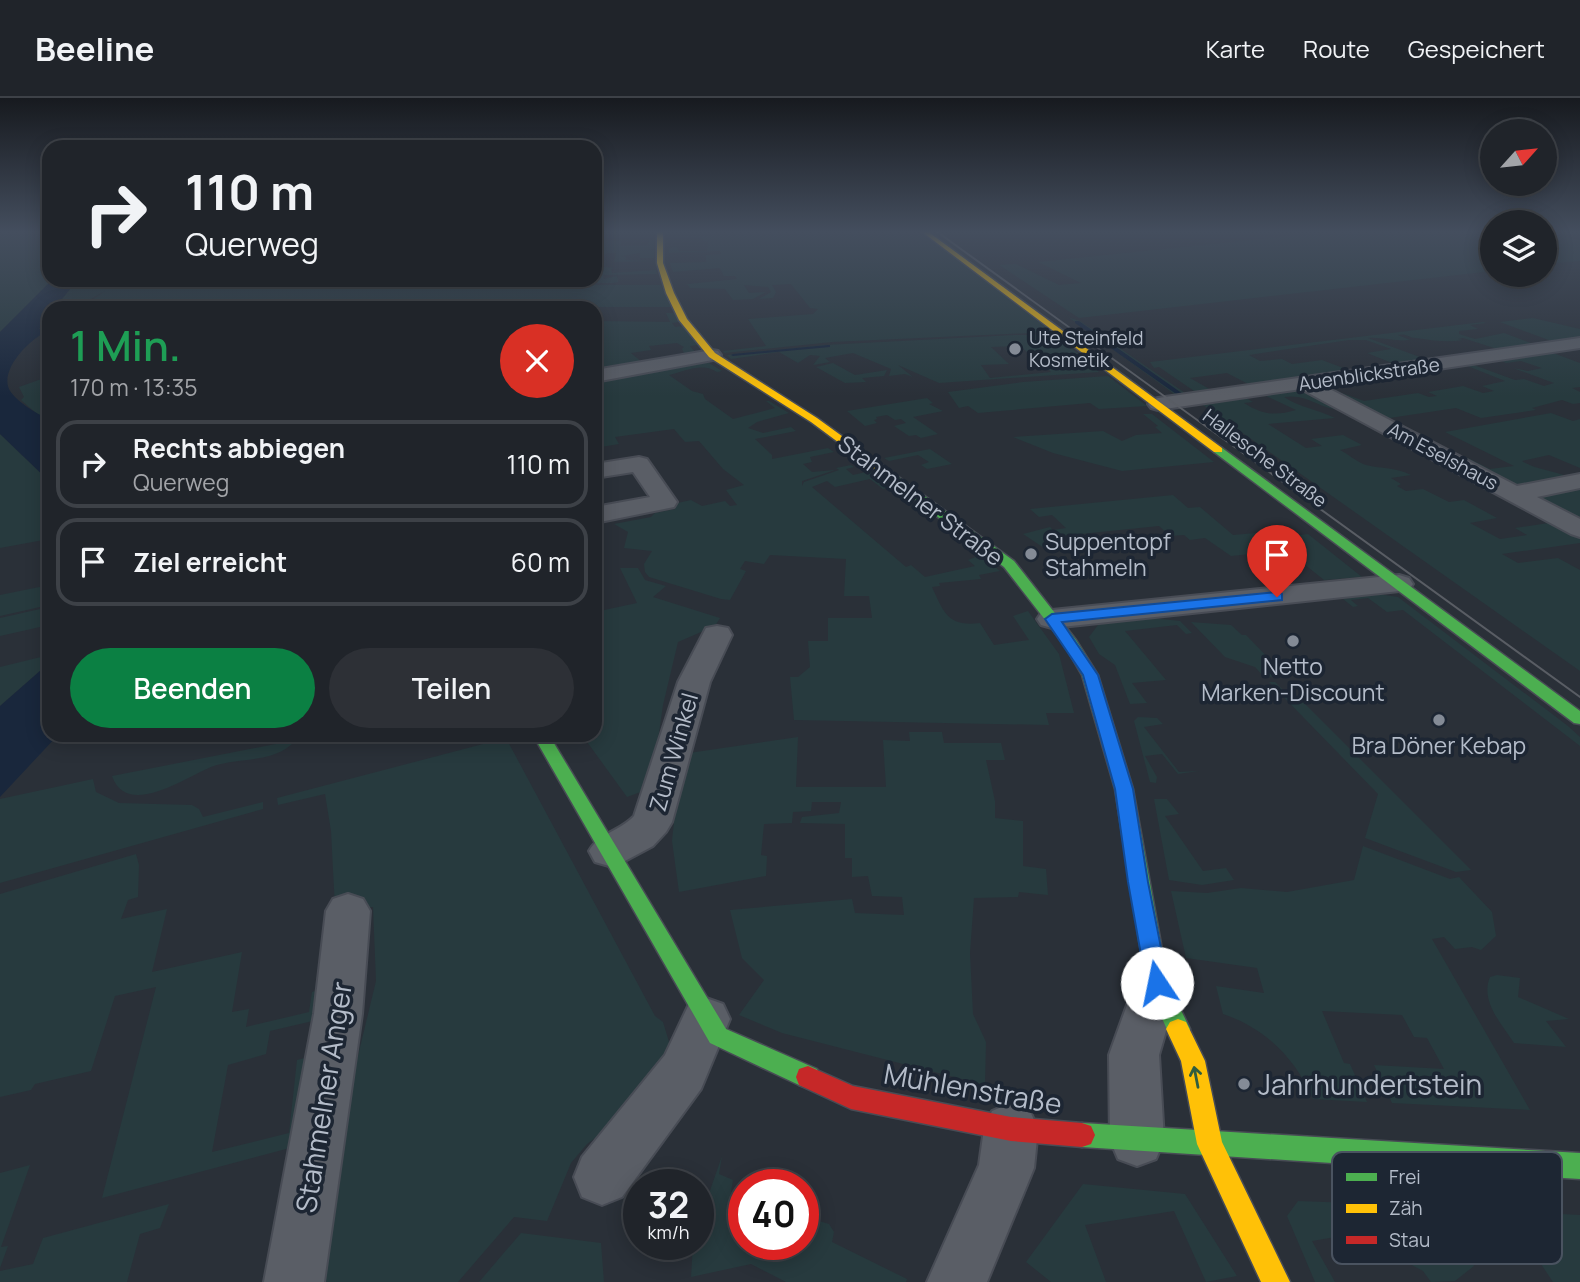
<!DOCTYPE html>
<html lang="de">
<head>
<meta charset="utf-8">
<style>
  :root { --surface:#20242a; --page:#2d3036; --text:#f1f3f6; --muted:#a2a4a8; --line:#3d4147; --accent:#0b8043 }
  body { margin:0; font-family:Manrope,sans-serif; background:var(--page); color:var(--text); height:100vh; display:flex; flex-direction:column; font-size:26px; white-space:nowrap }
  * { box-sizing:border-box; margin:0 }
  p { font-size:23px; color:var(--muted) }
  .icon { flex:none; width:38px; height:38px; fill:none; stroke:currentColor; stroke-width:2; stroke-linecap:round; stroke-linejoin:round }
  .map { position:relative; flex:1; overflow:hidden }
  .side { position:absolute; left:42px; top:203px; width:560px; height:441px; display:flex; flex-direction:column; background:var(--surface); border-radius:21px; box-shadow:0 4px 18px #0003,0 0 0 2px var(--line) }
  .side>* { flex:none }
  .top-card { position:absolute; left:42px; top:42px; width:560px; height:147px; border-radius:21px; box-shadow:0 4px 18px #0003,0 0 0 2px var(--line); background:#20242a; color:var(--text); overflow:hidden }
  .needle { width:46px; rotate:63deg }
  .controls { position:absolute; left:1480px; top:21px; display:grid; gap:14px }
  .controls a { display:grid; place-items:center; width:77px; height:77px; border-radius:50%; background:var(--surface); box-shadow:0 4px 18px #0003,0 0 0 2px var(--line); font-size:35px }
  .speed { position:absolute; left:623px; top:1071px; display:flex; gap:14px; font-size:35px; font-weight:700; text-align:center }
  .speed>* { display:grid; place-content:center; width:91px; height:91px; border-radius:50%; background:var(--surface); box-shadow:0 4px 18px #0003,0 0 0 2px var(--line); line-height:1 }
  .speed small { font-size:18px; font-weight:400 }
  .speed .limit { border:10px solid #d22; background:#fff; color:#111 }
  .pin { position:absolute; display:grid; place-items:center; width:60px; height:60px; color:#fff; margin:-72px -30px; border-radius:50% 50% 50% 0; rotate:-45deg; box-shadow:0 0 7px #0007 }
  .pin .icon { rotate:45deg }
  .me { position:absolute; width:77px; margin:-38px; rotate:349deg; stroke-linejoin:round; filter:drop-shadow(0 0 5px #0008) }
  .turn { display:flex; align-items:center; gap:24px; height:147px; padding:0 28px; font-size:32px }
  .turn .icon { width:91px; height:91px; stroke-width:2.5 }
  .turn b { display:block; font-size:49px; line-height:60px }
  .round { display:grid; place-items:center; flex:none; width:74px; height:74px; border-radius:37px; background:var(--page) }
  .overview { display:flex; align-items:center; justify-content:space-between; height:119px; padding:0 28px }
  h1 { font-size:42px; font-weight:600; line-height:52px; color:#1e9e55 }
  .action { display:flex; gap:14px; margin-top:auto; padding:14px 28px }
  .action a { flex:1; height:80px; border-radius:42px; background:var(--accent); color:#fff; font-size:28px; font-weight:600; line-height:80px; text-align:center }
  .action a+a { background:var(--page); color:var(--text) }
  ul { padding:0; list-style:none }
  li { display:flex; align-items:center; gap:21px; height:88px; margin:0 14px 10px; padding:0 14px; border:4px solid var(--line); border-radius:21px }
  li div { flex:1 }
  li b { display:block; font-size:26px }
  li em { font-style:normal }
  header { display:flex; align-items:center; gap:42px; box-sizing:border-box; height:98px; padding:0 35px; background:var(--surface); border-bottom:2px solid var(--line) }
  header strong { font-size:33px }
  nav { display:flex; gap:38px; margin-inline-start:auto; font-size:24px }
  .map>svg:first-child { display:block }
  .green { fill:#273a3e }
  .water { fill:#19273c }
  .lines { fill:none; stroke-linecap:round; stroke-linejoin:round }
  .stream { fill:#19273c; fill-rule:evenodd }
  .street-casing { stroke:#484c55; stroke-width:4 }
  .fast-casing { stroke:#484c55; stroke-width:3 }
  .slow-casing { stroke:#484c55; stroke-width:3 }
  .jam-casing { stroke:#484c55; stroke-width:3 }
  .street { fill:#5a5e66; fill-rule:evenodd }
  .fast { fill:#4caf50; fill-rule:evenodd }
  .slow { fill:#ffc107; fill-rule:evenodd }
  .jam { fill:#c62828; fill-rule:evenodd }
  .tram { stroke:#595d64; stroke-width:2 }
  .oneway { stroke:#305d3f }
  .route { fill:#1a73e8; stroke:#114b97; stroke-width:2 }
  .poi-dot { fill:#848b96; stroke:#1d2633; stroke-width:2.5 }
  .labels { text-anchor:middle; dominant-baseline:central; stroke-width:7; stroke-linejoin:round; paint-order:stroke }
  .far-poi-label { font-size:19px; fill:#b4bcc9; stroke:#1d2633; text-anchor:start }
  .far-street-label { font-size:19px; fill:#b4bcc9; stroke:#1d2633 }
  .street-label { font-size:23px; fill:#b4bcc9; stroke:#1d2633 }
  .poi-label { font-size:23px; fill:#b4bcc9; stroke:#1d2633 }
  .near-poi-label { font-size:28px; fill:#b4bcc9; stroke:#1d2633; text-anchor:start }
  .near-street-label { font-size:28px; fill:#b4bcc9; stroke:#1d2633 }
  .key { fill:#1d2633; stroke:#4a5360; stroke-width:2 }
  .key-label { font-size:19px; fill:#b4bcc9 }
</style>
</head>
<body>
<header>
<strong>Beeline</strong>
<nav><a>Karte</a><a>Route</a><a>Gespeichert</a></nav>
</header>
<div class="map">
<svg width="1580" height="1184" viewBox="0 0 1580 1184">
  <rect width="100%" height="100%" fill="#2a3038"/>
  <path class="green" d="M0 133H49V182H52L0 234Z
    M700 133H915L943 150 1052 234 832 244 724 255 723 253 766 248 748 221 813 216 818 211 810 210 791 186 772 187 776 194 773 200 759 201 771 194 768 189 744 187 749 195 766 194 753 201 733 202 725 191 690 190 687 186 678 187 737 181 735 178H724L720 170 673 174 670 165 706 164V157L721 156 720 153 669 155V150L677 149 679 153H707L708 143H703L702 139 669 138H712Z
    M1339 133H1493V173L1079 220 999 167 1016 166 1059 187 1081 185 1038 164Z
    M1545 135 1580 142V163L1545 166Z
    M649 142H654V151L648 152H654V160H640V155L621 158 626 159V162L654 163 614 164 616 155 595 156V143H621V148L648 147Z
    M595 166H605L604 169 615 170 611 171 612 175 656 172 657 176 603 177 604 181 617 178 618 184 613 185H479L477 187H661L671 209 151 210 153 204H141L139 210H81L105 193 74 210H55L77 182H595Z
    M1031 192 1070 220 1080 223 1188 297 1177 298Z
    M666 215H674L679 224 672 225 675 229 683 228 698 247 690 248 695 254 684 255 682 251 684 249 677 245 649 248 651 252 631 255 644 266 595 275V223L670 224Z
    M1533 220 1580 231V240L1554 244 1500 224Z
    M1483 224 1486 225 1470 227 1478 231 1459 233V236L1475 241 1504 235 1536 247 1500 252 1463 240 1458 241 1463 242C1447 245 1431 242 1415 240 1408 239 1406 235 1398 237L1410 242C1395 244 1383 239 1368 240L1428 262 1397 267 1367 255 1391 251 1366 242H1349L1249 257 1260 263 1282 261 1292 266 1322 262 1351 273 1252 288 1227 275 1190 280 1213 293 1197 295 1159 269 1154 270 1150 264Z
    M1014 237H1055L1081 258 1027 254 1020 248 991 249 1009 266 981 267 990 280 1051 274 1044 267 1075 264 1078 261 1088 263 1099 274 939 285 898 267 913 279 905 276 889 278 891 271 853 255 825 260 830 264 813 267 820 258 810 257 798 265 779 254 731 261 727 257 825 247Z
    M1553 255 1580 265V289L1572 290 1580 294V305L1573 306 1562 302 1532 310 1536 312 1481 320 1456 310 1383 321 1325 289 1364 303 1418 295 1429 299 1437 298 1428 294 1463 288 1483 295 1494 293 1482 288 1505 283 1465 267 1471 266 1515 282 1524 281 1544 288 1554 285 1513 270 1528 273 1542 270 1521 263 1506 265 1499 262Z
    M699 263 709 265 722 273 717 274C703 264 685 273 669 277L692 293 703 296 705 301 733 321 775 310 766 303H769L789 315 757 324 748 330 763 335 791 329 796 333 755 341 772 357V361L828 350 834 354 810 359 812 364 803 366 812 374 835 372 802 383V388L804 384 839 372 836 370 851 367 854 369 846 371 853 377 870 373 892 389 883 391 870 381 835 389 827 383 812 389 906 469 911 467 925 479 975 468 968 462 981 457 1000 473 979 477 981 481 939 485 940 488 932 489C944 515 948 529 980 525L994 547 1029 542 1013 518 1028 513 1059 556 1074 615H1046L1049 627 794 622 790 579H798L810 569 808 543H828V520H872L869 498H844L846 461 770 457 764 466 745 463 740 471 746 473 730 502 721 501 649 479 645 474 644 466 652 453 624 450 628 434 614 426 651 419 655 415 675 411 673 406 691 402 702 408 725 403 730 408 737 407 726 392 744 387 723 371 699 343 685 344 674 331 615 339 619 346 595 350V282Z
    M833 265 855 277 887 272 884 278 862 280 866 284 845 285 816 269Z
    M49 269V282L46 283H49V321L37 316 21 302 24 299 19 289 47 279Z
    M1108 278 1147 308 1099 311 1090 305 978 315 968 308 959 310 948 294 1023 284Z
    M1301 292 1311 294 1343 311C1320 313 1309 295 1284 299 1299 309 1319 312 1335 320L1268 326 1306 350 1322 348 1311 341 1343 337 1362 347 1340 352C1348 356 1357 364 1366 367 1382 371 1396 369 1411 377L1391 380 1401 386 1397 388 1406 393 1423 391 1449 404 1464 402 1497 420 1470 425 1500 441 1527 437 1515 430 1555 424 1580 438V445L1502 456 1518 465 1558 460 1580 472V573L1203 307 1246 300 1253 304 1244 305C1263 317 1275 318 1296 312L1264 297Z
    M927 300 933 305 929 306 943 313 913 319 938 336 921 340 916 337 909 338 894 328 906 325 901 321 895 322 887 317 876 319 877 321 874 322 877 325 865 328 847 313Z
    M1551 315 1573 323 1580 321V370L1549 357 1522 363C1536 372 1553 372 1568 379L1518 389 1457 360 1466 359 1490 371 1514 368 1445 334Z
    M1143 316H1152L1214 364 1122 373 1053 355 1013 339 1103 333 1122 343 1136 337 1162 335 1155 329 1158 328Z
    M0 336 49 383V441L0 450Z
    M930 351 952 366 927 371 921 367 929 364 918 357 889 363 884 360Z
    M1580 389V425L1538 403V397Z
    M1173 397 1188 410 1200 409 1233 437 1267 434 1274 440 1308 436 1362 479 1324 482 1294 458 1257 461 1251 456 1231 458 1205 440 1190 442 1184 437 1170 438 1159 428 1061 438 1068 446 1047 452 1023 436 1050 429 1053 432 1066 430 1052 417 1039 419 1030 411Z
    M620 470H638L645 482 666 488 653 499 720 520 715 528 678 544 663 607 651 690 627 699 582 637H595V514L637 505Z
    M49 487V507L0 518V497Z
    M1378 496 1398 499 1568 628 1580 639V648L1403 512 1387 514 1368 500 1351 502 1358 508 1353 509 1343 501Z
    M49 509V527L0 538V520Z
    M1143 519 1180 523 1192 535 1186 536 1177 527 1125 533 1166 582 1132 585 1147 605 1130 606 1115 567 1099 556 1089 539 1098 527 1096 523Z
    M1191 524 1231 527 1242 537H1246L1284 576 1265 580 1255 569 1225 559Z
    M49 557V565L0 608V569Z
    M1269 584H1275L1296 605 1303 604 1471 772 1456 774 1365 740 1378 696Z
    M1138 619 1157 620 1163 626 1144 629 1179 674 1199 673 1178 676 1162 656 1145 658 1157 679 1156 685 1150 684 1134 623Z
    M909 634H942L944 645H1001L1005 662H986L995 703V720L1023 723V768L1046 771 1048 797 1019 794 1018 799 974 800 970 855 973 916 986 944 985 987 782 935 739 917 764 882 742 860 730 812 852 801 855 815 904 817 902 799 872 798 868 778 852 779V760H845V726L800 725 802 719 839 715 841 704H812L811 713 793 714 792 725 764 726 761 757 767 758 766 778 679 794 672 743 676 704 689 655 798 639 796 689H886L883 642 910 643Z
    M506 640 655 918 663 924 673 957 613 1027 587 1046 571 1065 547 1123 514 1119 458 1184H317L357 962 376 883 373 809 335 810 331 733 325 696 278 707 277 700Z
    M296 642C273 667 240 658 211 669 186 679 127 721 112 678Z
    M93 681 96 694 119 705 192 707 199 711 203 719 263 704V711L0 785V701Z
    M1154 701H1167L1179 716 1165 718 1203 773 1226 770 1234 782 1202 787 1169 782Z
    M1363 748 1450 781 1459 779 1492 814 1496 838 1481 852 1472 849 1455 851 1444 839 1432 841 1530 1012 1392 1005 1374 967 1444 971 1427 940 1414 939 1402 917 1322 913 1344 965 1350 966 1367 1004 1313 1001C1295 960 1265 930 1223 916L1216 888 1264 895 1257 870 1186 860 1171 793 1207 795 1241 790 1287 794 1354 782Z
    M136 756 139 767 138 799 128 802 121 821 167 811 152 874 242 854 232 914 249 911 246 929 309 914 312 894 321 891 317 922 270 933 266 956 228 967 212 1054 289 1035 297 962 313 958 301 1047 102 1100 156 889 115 898 91 973 35 986 31 992 0 999V796Z
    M1497 877 1520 880 1518 899 1569 921 1546 923 1566 949 1514 945C1501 925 1480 903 1490 879Z
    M722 1058 719 1076 733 1082 731 1094 744 1099V1146H803V1118L829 1126 834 1134 832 1144 907 1181 906 1184H786L751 1166 691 1179 693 1146H698V1127Z
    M30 1067 1 1149 8 1148 0 1170V1075Z
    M1083 1086 1185 1096 1237 1178 1206 1184 1174 1113 1085 1127 1106 1184H1051L1026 1164Z
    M1298 1103 1352 1105 1370 1133 1312 1143 1335 1184H1315L1287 1118Z
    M169 1106 160 1130 140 1136 127 1184H0V1173L33 1166 43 1140Z
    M1391 1107 1431 1109 1458 1163 1471 1162 1474 1168 1455 1183 1431 1184 1423 1173 1408 1165 1381 1122 1397 1119Z
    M1488 1112 1580 1117V1184H1553L1535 1157 1500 1134Z
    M521 1135 601 1145 604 1184H479Z"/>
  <path class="water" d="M52 182H77L55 210H49V218L39 231H46V234C30 241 0 271 9 291 15 303 37 316 49 321V383L0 336V234Z
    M49 565V637H58L0 699V608Z"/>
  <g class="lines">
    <path class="stream" d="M1075 223H1079L1183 296V298H1179L1075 225Z
      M1045 232 1047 234 1037 235 1035 234Z
      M828 247H830V249L733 258 731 257 733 256Z"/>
    <defs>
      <path id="street" d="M1580 240V250L1324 288 1517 388 1580 376V390L1537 399 1580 421V439L1571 436 1301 291 1158 312 1151 310 1148 306 1151 302 1158 300Z
        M712 252 718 253 721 257 718 261 595 284V272Z
        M639 359 647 361 677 404 674 409 595 425V409L650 399 633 374 595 380V366Z
        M1399 477 1409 480 1413 486 1409 492 1052 530 1041 527 1037 521 1041 515 1052 512Z
        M717 528 728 530 732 537 710 584 672 724 666 734 653 748 623 764 609 768 595 764 589 753C599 735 620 733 634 718L678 584 706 530Z
        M348 796 363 801 370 813 362 916 324 1184H264L314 916 326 813 333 801Z
        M1157 865 1174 871 1180 885 1159 957 1164 1042 1156 1061 1137 1068 1118 1061 1110 1042 1109 957 1140 871Z
        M706 900 723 906 730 921 701 991 622 1099 602 1107 582 1099 574 1079 582 1059 665 957 689 906Z
        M1011 1005 1030 1013 1038 1031 1034 1070 987 1184H927L979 1067 984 1031 992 1013Z"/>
      <path id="fast" d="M1214 350H1222L1580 613V626L1574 625 1214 354Z
        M889 378H897L1014 463 1076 542 1098 577 1133 691 1168 885 1190 931 1186 938 1178 941 1170 938 1146 885 1115 691 1082 577 1064 546 1004 469 889 382Z
        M533 637H549L726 931 817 971 820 979 817 987 808 990 799 987 710 945Z
        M1082 1025 1580 1055V1081L1082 1049 1073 1046 1069 1037 1073 1028Z"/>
      <path id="slow" d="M657 133H663V165L674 195 687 221 715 255 817 320 897 378V382H889L811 324 709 259 679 222 666 195 657 165Z
        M921 133H927L1222 350V354H1214Z
        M1178 921 1186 924 1205 963 1222 1044 1290 1184H1261L1197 1046 1181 963 1166 931 1170 924Z"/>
      <path id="jam" d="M808 968 853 988 1011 1019 1082 1025 1091 1028 1095 1037 1091 1046 1082 1049 1011 1043 851 1011 799 987 796 979 799 971Z"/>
    </defs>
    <use href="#street" class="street-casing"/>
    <use href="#fast" class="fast-casing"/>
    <use href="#slow" class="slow-casing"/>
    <use href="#jam" class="jam-casing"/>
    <use href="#street" class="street"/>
    <use href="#fast" class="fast"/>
    <use href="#slow" class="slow"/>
    <use href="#jam" class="jam"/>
    <path class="tram" d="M936 133 1580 599"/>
  </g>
  <defs><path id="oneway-shaft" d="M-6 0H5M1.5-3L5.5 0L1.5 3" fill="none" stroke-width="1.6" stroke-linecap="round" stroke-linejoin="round" transform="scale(1.75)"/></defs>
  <use class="oneway" href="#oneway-shaft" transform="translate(1196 979) rotate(-101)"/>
  <linearGradient id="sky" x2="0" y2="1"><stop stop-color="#171a1f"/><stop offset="0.45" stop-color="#444e5e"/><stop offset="1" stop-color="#444e5e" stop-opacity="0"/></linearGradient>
  <rect width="1580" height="298" fill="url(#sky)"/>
  <path class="route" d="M1277 494 1282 496V502L1062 524 1098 577 1133 691 1148 784 1168 885 1165 892 1157 894 1149 892 1146 885 1128 784 1115 691 1083 577 1045 521 1052 516Z"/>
  <g class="poi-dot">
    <circle cx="1015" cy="251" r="7"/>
    <circle cx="1031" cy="456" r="7"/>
    <circle cx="1293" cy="543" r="7"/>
    <circle cx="1439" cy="622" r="7"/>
    <circle cx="1244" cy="986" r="7"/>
  </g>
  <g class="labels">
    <g class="far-poi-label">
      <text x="1029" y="240">Ute Steinfeld<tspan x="1029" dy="22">Kosmetik</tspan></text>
    </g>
    <g class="far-street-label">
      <text transform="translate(1369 276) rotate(-8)">Auenblickstraße</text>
      <text transform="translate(1443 358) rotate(28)">Am Eselshaus</text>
      <text transform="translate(1265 360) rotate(37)">Hallesche Straße</text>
    </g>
    <g class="street-label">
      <text transform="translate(921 402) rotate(37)">Stahmelner Straße</text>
      <text transform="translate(673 654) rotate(-74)">Zum Winkel</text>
    </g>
    <g class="poi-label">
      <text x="1045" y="443" text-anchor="start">Suppentopf<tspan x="1045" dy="26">Stahmeln</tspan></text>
      <text x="1293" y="568">Netto<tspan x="1293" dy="26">Marken-Discount</tspan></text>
      <text x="1439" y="647">Bra Döner Kebap</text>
    </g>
    <g class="near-poi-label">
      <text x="1258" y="986">Jahrhundertstein</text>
    </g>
    <g class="near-street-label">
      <text transform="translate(973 990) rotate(10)">Mühlenstraße</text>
      <text transform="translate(323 999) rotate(-81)">Stahmelner Anger</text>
    </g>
  </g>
  <rect x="1332" y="1054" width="230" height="112" rx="10" class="key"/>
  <rect x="1346" y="1075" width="31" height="8" fill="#4caf50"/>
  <rect x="1346" y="1106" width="31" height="9" fill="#ffc107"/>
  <rect x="1346" y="1138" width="31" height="8" fill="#c62828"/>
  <g class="key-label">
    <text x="1389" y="1086">Frei</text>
    <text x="1389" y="1117">Zäh</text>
    <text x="1389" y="1149">Stau</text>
  </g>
</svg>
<div class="controls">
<a><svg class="needle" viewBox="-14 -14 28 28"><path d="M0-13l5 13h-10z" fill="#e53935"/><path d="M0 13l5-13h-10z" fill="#a2a4a8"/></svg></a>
<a><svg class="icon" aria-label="layers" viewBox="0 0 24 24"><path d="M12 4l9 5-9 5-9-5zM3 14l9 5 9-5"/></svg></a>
</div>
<div class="speed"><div>32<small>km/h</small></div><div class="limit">40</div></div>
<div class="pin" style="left:1277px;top:499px;background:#d93025"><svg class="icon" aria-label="arrive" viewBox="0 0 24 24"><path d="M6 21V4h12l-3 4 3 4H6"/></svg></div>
<svg class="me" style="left:1157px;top:885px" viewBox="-20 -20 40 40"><circle r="19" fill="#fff"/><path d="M0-13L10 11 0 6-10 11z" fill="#1a73e8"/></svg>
<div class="top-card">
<div class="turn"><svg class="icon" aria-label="right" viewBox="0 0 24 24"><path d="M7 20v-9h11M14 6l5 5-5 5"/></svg><div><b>110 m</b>Querweg</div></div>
</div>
<section class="side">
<div class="overview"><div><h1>1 Min.</h1><p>170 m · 13:35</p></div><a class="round" style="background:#d93025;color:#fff"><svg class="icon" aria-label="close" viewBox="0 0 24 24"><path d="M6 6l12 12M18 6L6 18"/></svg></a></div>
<ul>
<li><svg class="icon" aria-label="right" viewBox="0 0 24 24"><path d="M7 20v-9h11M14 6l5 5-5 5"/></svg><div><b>Rechts abbiegen</b><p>Querweg</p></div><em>110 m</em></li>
<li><svg class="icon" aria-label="arrive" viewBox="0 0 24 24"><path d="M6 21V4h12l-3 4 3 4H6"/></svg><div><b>Ziel erreicht</b></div><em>60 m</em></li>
</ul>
<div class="action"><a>Beenden</a><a>Teilen</a></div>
</section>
</div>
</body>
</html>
